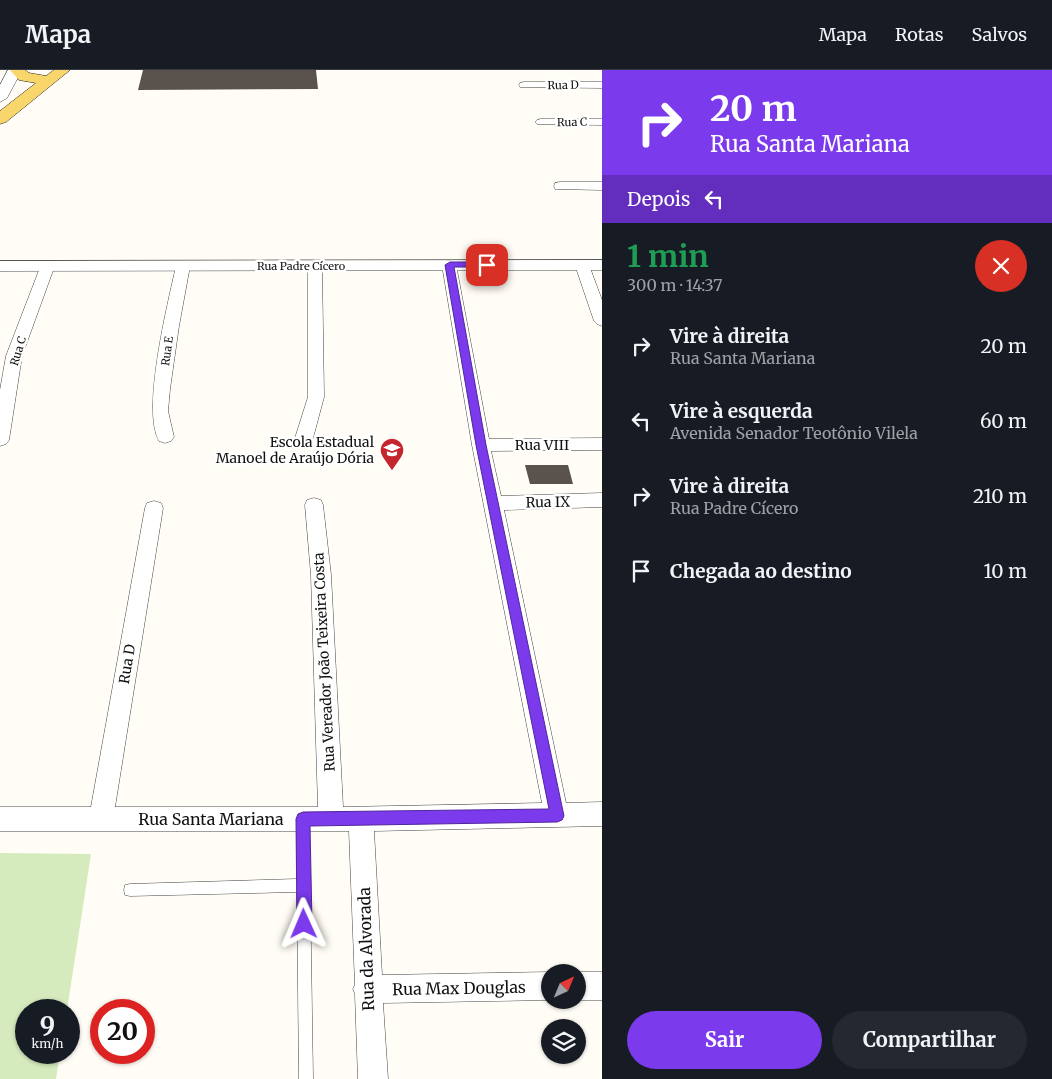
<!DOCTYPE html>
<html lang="pt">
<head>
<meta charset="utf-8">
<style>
  :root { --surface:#171b24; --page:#242831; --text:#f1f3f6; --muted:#9ea1a6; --line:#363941; --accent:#7c3aed }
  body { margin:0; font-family:Merriweather,serif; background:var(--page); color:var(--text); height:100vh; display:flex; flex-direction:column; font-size:19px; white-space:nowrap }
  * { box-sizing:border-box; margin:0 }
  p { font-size:16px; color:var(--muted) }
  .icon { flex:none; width:28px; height:28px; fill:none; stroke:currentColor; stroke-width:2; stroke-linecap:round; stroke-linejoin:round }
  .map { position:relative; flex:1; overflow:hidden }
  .panel { display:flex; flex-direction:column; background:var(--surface); width:450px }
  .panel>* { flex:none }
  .top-card { background:#7c3aed; color:#fff; overflow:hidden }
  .needle { width:32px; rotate:44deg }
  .fabs { position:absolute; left:541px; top:894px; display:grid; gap:10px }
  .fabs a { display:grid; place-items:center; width:45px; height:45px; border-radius:50%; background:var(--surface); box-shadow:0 1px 4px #0004; font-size:25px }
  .speed { position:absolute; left:15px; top:929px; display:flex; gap:10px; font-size:25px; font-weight:700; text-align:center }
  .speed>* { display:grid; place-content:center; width:65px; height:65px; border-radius:50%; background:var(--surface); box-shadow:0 1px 4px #0004; line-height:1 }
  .speed small { font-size:12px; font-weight:400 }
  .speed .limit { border:8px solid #d22; background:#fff; color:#111 }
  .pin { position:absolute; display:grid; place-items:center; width:42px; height:42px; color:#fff; margin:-21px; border-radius:10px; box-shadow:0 2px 8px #0006 }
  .me { position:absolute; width:55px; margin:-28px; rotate:359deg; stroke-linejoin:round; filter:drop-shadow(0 0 4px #0008) }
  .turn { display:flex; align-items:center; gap:18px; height:105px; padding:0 25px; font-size:22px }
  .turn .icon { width:65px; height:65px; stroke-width:2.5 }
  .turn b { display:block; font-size:35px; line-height:42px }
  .then { display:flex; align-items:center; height:48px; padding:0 25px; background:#0003; gap:10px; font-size:19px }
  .round { display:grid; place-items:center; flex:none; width:52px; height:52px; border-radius:26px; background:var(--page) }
  .head { display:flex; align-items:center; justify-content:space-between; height:85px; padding:0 25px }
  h1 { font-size:30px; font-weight:700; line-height:38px; color:#1e9e55 }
  .cta { display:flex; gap:10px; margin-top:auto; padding:10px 25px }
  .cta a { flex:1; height:58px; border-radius:30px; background:var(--accent); color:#fff; font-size:20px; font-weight:700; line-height:58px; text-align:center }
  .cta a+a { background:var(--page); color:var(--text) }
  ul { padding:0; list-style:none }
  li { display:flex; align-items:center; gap:15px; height:75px; padding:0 25px }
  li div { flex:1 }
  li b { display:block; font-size:19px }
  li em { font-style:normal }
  header { display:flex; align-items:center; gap:30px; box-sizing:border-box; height:70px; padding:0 25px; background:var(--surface); border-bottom:1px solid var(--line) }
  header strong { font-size:24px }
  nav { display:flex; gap:28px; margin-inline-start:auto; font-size:18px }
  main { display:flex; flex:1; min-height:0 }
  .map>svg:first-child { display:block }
  .green { fill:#d5ebbd }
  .building { fill:#5a524d }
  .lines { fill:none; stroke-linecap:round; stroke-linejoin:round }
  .service-casing { stroke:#444; stroke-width:1 }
  .minor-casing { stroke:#444; stroke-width:1 }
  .tertiary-casing { stroke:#444; stroke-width:1 }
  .primary-casing { stroke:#222; stroke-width:1 }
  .service { fill:#fff; fill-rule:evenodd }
  .minor { fill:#fff; fill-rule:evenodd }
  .tertiary { fill:#fff; fill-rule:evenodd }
  .primary { fill:#f9d66b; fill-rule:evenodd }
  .route { fill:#7c3aed; stroke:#51269a }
  .labels { text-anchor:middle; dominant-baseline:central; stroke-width:5; stroke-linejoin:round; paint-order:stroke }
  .far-street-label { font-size:11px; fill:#111; stroke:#fff }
  .poi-label { font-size:14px; fill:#111; stroke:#fff; text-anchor:end }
  .street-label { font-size:14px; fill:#111; stroke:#fff }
  .near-street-label { font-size:16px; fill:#111; stroke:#fff }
</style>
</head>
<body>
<header>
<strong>Mapa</strong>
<nav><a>Mapa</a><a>Rotas</a><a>Salvos</a></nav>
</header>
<main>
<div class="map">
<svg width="602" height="1009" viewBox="0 0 602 1009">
  <rect width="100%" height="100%" fill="#fffdf5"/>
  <path class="green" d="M0 783 91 784 67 940H26V982L60 983 56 1009H0Z"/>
  <path class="building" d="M143 0H316L318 19 138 20Z
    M525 395H568L573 414H530Z"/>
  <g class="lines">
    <defs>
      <path id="service" d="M303 743 307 745 309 749 313 1009H299L297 822 130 826 125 825 124 820 125 815 130 814 297 809V749L299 745Z"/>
      <path id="minor" d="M524 12H602V18L520 17 519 15 520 13Z
        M541 49H602V55L537 54 535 52 537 50Z
        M560 112H602V120L555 119 554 116 555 113Z
        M48 191 53 192 55 195 22 286 9 370 6 374 0 376V320L6 286 41 195 43 192Z
        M449 191 454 192 456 195 489 369 602 368V380L491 381 501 426 602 423V437L504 440 566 733 602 732V756L374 761 382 905 550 902V930L383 933 388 1009H358L355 924 353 919 355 915 349 761H0V737H91L145 438 147 433 154 431 161 433 163 438 115 737H318L311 505 305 435 307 430 314 428 321 430 323 435 331 505 343 737 542 733 472 375 442 195 444 192Z
        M582 191 587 192 589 195 602 230V256L597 254 594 251 575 195 577 192Z
        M183 192 188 193 190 196 179 256 170 319 168 341 174 367 171 371 165 373 159 371C141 340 168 233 176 196L178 193Z
        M315 192 320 193 322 196 324 327 313 368 310 372 304 374 298 372 295 368 308 327V196L310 193Z
        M577 902H602V930H578Z"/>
      <path id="tertiary" d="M8 0H22L7 28 0 32V15Z
        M602 190V200L0 201V191Z"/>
      <path id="primary" d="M10 0H25L29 3 46 6 54 0H70L6 52 0 54V41L36 13 19 10Z"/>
    </defs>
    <use href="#service" class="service-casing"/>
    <use href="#minor" class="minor-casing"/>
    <use href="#tertiary" class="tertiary-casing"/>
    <use href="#primary" class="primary-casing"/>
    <use href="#service" class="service"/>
    <use href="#minor" class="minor"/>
    <use href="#tertiary" class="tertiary"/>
    <use href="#primary" class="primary"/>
  </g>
  <path class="route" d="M450 192H487L491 195 487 197H454L486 375 564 746 562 750 557 752 310 756 312 854 310 859 304 861 299 859 297 854 296 749 298 744 303 742 549 739 476 375 445 195Z"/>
  <defs>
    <symbol id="school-pin" viewBox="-11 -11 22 30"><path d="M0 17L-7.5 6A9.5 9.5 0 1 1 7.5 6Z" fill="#c4262e" stroke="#fff"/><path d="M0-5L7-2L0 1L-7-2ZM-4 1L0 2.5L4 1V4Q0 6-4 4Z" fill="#fff"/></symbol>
  </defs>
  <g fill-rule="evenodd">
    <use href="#school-pin" x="378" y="366" width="28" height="38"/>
  </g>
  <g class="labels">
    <g class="far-street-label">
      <text transform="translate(563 15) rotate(-1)">Rua D</text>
      <text transform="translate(572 52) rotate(-1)">Rua C</text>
      <text x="301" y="196">Rua Padre Cícero</text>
      <text transform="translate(18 281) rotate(-73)">Rua C</text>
      <text transform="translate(167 281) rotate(-82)">Rua E</text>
    </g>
    <g class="poi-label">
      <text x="374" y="372">Escola Estadual<tspan x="374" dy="16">Manoel de Araújo Dória</tspan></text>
    </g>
    <g class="street-label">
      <text x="542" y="375">Rua VIII</text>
      <text transform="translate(548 432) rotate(-1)">Rua IX</text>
      <text transform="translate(324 592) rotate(-93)">Rua Vereador João Teixeira Costa</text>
      <text transform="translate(127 594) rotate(-81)">Rua D</text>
    </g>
    <g class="near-street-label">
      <text x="211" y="749">Rua Santa Mariana</text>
      <text transform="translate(366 879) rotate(-92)">Rua da Alvorada</text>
      <text transform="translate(459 918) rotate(-1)">Rua Max Douglas</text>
    </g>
  </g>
</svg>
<div class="fabs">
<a><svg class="needle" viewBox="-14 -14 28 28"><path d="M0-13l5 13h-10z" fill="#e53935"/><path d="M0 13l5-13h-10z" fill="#9ea1a6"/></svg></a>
<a><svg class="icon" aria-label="layers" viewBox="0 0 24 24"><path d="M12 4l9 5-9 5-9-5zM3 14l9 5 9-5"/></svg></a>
</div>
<div class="speed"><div>9<small>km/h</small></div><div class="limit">20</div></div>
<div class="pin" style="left:487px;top:195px;background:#d93025"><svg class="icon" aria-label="arrive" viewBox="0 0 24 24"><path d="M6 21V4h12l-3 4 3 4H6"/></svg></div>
<svg class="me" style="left:304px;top:854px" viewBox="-20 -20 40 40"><path d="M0-17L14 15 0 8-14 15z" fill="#7c3aed" stroke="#fff" stroke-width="4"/></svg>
</div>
<section class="panel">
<div class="top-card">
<div class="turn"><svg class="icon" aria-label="right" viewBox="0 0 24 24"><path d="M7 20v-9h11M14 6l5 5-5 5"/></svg><div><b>20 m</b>Rua Santa Mariana</div></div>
<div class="then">Depois<svg class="icon" aria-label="left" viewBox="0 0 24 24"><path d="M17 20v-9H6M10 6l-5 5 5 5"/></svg></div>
</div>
<div class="head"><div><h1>1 min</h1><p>300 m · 14:37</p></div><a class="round" style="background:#d93025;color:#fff"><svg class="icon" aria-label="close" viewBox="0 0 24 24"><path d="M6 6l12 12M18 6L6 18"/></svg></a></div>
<ul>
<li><svg class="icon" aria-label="right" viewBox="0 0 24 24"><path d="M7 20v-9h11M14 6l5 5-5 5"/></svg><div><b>Vire à direita</b><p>Rua Santa Mariana</p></div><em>20 m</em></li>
<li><svg class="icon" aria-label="left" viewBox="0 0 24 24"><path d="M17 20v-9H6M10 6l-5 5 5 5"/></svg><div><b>Vire à esquerda</b><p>Avenida Senador Teotônio Vilela</p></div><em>60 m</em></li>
<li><svg class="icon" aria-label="right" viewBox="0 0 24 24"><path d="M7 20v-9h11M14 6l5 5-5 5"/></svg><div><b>Vire à direita</b><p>Rua Padre Cícero</p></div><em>210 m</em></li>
<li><svg class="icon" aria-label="arrive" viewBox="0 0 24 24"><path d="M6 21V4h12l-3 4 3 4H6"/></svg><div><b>Chegada ao destino</b></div><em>10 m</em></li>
</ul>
<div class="cta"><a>Sair</a><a>Compartilhar</a></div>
</section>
</main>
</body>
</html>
